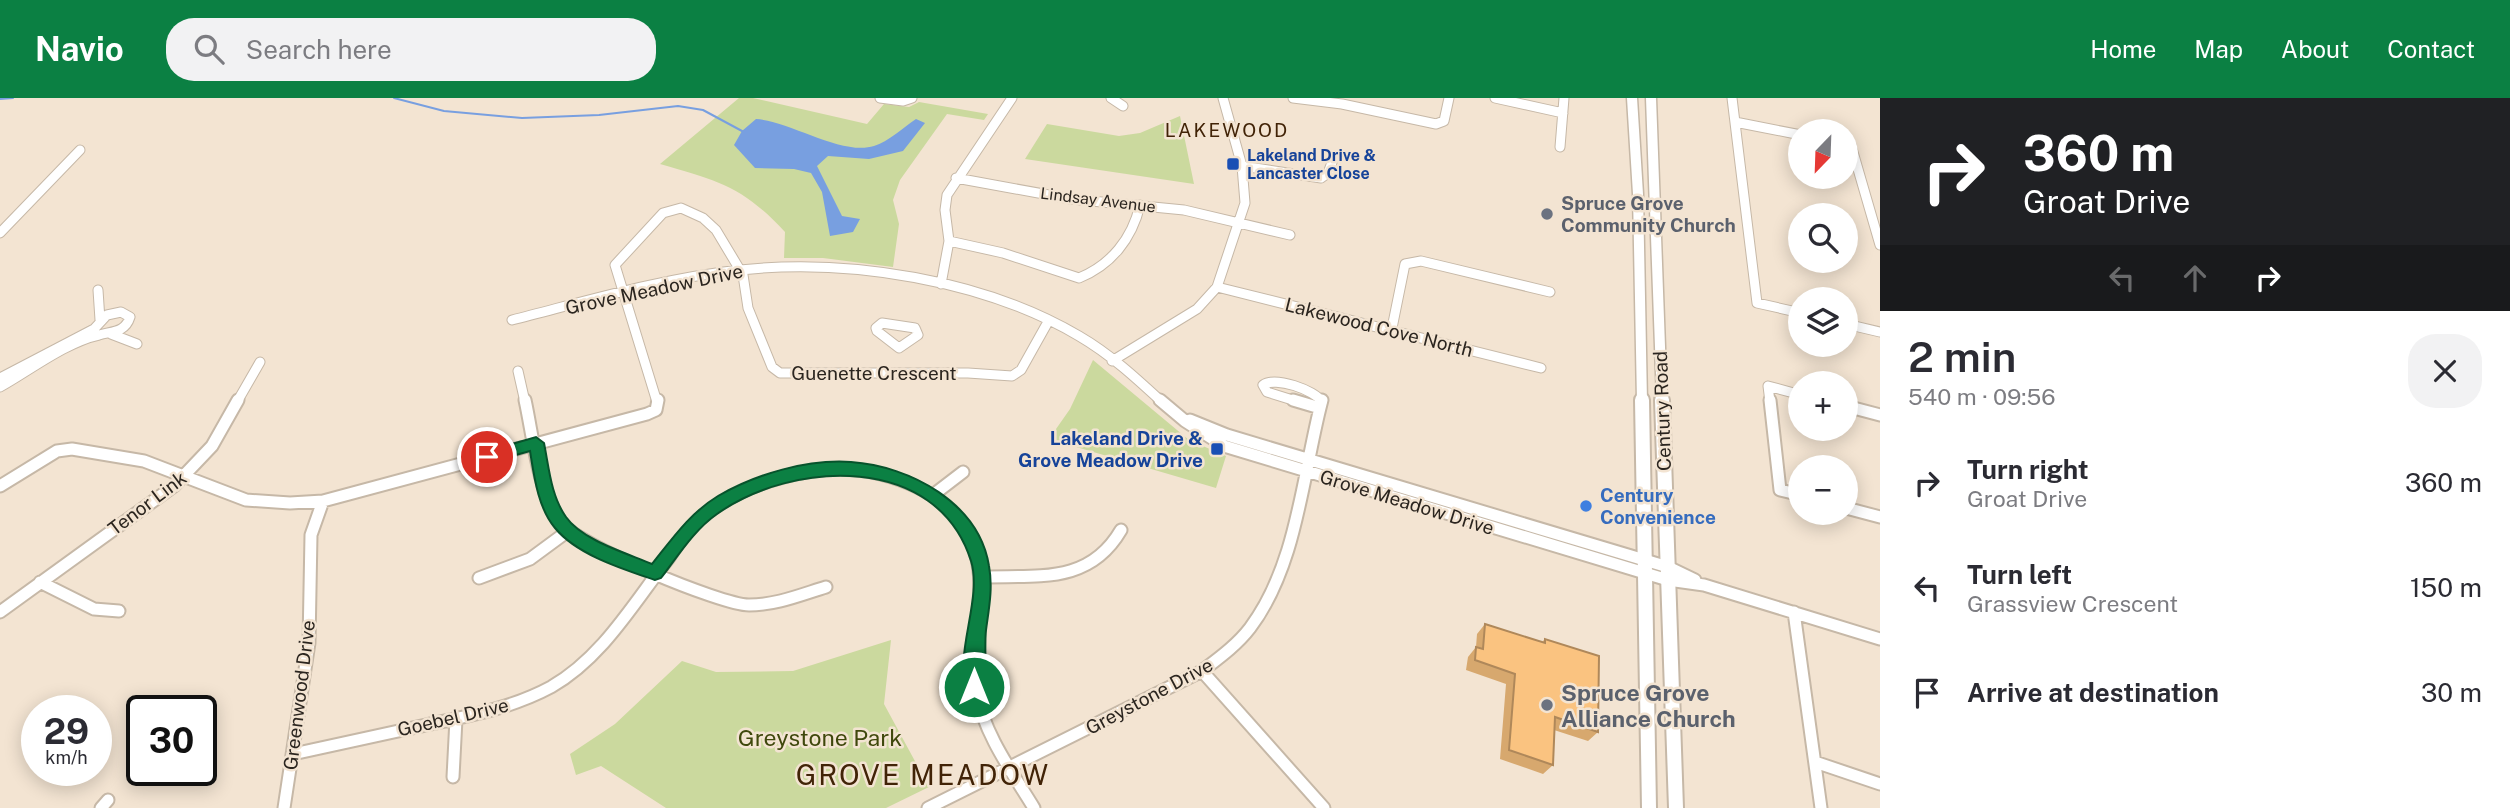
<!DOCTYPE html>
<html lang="en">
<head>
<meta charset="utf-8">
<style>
  :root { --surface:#fff; --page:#f2f2f3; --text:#2b2b33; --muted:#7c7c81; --accent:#0b8043 }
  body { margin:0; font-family:"Public Sans",sans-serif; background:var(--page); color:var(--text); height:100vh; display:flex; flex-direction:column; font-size:26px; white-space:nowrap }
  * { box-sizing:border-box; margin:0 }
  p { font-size:23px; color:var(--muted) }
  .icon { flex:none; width:38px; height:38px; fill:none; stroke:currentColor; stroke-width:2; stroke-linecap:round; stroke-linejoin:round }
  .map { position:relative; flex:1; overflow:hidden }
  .sheet { display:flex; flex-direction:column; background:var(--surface); width:630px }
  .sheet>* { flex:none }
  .banner { background:#202124; color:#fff; overflow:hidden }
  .needle { width:46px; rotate:203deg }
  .tools { position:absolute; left:1788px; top:21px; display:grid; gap:14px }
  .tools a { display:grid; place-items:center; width:70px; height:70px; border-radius:50%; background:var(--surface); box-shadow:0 4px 18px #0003; font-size:35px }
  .speed { position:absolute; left:21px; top:597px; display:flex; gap:14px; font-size:35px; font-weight:700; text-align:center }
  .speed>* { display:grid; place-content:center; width:91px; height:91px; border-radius:50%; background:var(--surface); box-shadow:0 4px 18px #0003; line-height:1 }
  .speed small { font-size:18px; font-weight:400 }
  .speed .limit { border:4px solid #111; border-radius:10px; background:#fff; color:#111 }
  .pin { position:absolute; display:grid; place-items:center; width:60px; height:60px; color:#fff; margin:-30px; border:4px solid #fff; border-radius:50%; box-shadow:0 2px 7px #0007 }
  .me { position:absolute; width:77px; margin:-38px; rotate:0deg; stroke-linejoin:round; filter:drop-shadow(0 0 5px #0008) }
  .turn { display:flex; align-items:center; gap:24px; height:147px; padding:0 28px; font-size:32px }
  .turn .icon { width:91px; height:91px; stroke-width:2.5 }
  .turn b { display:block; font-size:49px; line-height:60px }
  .lanes { display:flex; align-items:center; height:66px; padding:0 28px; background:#0003; justify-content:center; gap:35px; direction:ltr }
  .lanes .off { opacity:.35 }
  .round { display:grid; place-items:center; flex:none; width:74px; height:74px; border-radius:28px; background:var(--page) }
  .overview { display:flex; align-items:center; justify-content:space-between; height:119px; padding:0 28px }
  h1 { font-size:42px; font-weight:600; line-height:52px }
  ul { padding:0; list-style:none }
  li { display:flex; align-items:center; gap:21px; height:105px; padding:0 28px }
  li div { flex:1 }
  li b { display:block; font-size:26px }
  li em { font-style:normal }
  header { display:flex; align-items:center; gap:42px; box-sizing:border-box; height:98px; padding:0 35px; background:var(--accent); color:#fff }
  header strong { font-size:33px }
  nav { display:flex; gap:38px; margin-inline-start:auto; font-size:24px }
  .search { width:490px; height:63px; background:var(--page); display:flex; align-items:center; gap:18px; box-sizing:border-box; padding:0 24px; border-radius:28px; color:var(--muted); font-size:26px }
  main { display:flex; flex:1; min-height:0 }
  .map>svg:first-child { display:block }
  .green { fill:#cbd99e }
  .water { fill:#789fe0 }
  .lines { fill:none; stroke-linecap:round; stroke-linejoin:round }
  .stream { stroke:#789fe0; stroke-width:2 }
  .minor-far1-casing { stroke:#c6b8a7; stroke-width:11 }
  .minor-casing { stroke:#c6b8a7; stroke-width:15 }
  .major-far1-casing { stroke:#c6b8a7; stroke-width:13 }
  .major-casing { stroke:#c6b8a7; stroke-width:18 }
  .minor-far1 { stroke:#fff; stroke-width:9 }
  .minor { stroke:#fff; stroke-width:11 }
  .major-far1 { stroke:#fff; stroke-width:10 }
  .major { stroke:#fff; stroke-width:14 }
  .wall { fill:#d7a86e }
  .building { fill:#fac380; stroke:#af885a; stroke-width:2 }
  .route { fill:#0b8043; stroke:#07532c; stroke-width:2 }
  .transit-dot { fill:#1a4fb4; stroke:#f3e4d2; stroke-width:2.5 }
  .worship-dot { fill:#6b7280; stroke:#f3e4d2; stroke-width:2.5 }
  .shop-dot { fill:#3f7fe0; stroke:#f3e4d2; stroke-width:2.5 }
  .labels { text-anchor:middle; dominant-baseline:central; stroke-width:5; stroke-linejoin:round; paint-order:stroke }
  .far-transit-label { font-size:16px; font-weight:bold; fill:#164399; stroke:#f3e4d2; text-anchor:start }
  .far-street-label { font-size:16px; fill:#2b251f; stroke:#f3e4d2 }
  .far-quarter-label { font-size:19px; letter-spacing:2px; fill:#412307; stroke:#f3e4d2 }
  .worship-label { font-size:19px; font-weight:bold; fill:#5b616d; stroke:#f3e4d2; text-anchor:start }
  .street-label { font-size:19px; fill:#2b251f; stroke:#f3e4d2 }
  .transit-label { font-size:19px; font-weight:bold; fill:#164399; stroke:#f3e4d2; text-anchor:end }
  .shop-label { font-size:19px; font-weight:bold; fill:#366cbe; stroke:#f3e4d2; text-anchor:start }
  .near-worship-label { font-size:23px; font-weight:bold; fill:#5b616d; stroke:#f3e4d2; text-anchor:start }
  .near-park-label { font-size:23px; fill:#3f480c; stroke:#f3e4d2 }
  .near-quarter-label { font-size:28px; letter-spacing:2px; fill:#412307; stroke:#f3e4d2 }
</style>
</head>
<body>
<header>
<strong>Navio</strong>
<div class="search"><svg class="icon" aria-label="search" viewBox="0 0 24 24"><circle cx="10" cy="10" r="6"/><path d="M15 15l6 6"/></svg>Search here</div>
<nav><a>Home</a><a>Map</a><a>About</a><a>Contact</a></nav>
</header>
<main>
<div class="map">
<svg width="1880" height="710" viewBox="0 0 1880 710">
  <rect width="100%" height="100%" fill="#f3e4d2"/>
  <path class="green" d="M739 0H753L867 26 884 6 909 9 919 4 988 16 984 22 947 16 900 82 893 102 899 126 893 169 823 160H784L785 134C742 88 719 83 660 66Z
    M1180 18 1194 86 1025 61 1047 26 1119 38 1140 35Z
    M1093 262 1189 342 1226 358 1216 390 1049 341 1070 311Z
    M891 542 884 606 929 689 886 710H666L601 668 576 677 570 656 615 626 682 563 716 574 793 573Z"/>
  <path class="water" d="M756 21C790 23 842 58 874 48 888 44 904 29 916 21L925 25 903 53 869 61 828 58 817 68 842 118 860 121 853 134 830 138 822 94 811 75 794 71 755 70 734 47 742 33Z"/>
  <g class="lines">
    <path class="stream" d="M394 0 444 13 522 20 599 17 678 8 703 12 742 33
      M0 1 13 0"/>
    <defs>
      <path id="minor-far1" d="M880 0 903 3 912 0
        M1111 0 1123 8
        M1293 0 1342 6 1436 26 1444 23 1449 0
        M1495 0 1563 15
        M1732 0 1757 205 1801 215
        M1735 24 1801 37
        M1846 46 1851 47 1880 147
        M1560 49 1564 0
        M1242 68 1321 80 1328 75 1334 59
        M956 80 1071 101 1184 112 1290 137
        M0 135 80 52
        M949 143 1003 155 1079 180C1111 167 1132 141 1140 107
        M941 186 949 143 945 112 947 97 1012 0
        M1217 189 1541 270
        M98 192 100 222
        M512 222C587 203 663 180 740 172 849 160 984 182 1079 238 1110 256 1136 280 1162 304
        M882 225 915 230 918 237 899 250 877 233 876 230Z
        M1846 226 1880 234
        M1392 230 1405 166 1421 163 1550 194
        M111 236 137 246
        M1112 263 1197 211 1217 189 1245 105 1242 68 1223 0
        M518 273 525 304
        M0 280 94 231 107 217 121 214 130 219C125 235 112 233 99 237 66 244 29 273 0 289
        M237 304 260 264
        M657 304 615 167 663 115 681 110 703 120 716 132 743 177 748 210 772 269 780 275H968L1012 278 1021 272 1049 222
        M1299 304 1267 294 1263 287C1275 278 1315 292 1322 304
        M1770 304 1768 288 1801 297"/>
      <path id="minor" d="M525 302C533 338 538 394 560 424 575 446 721 507 749 507 776 507 800 497 826 489
        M1160 302 1185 323 1224 348 1668 482 1704 487 1880 541
        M1293 302 1320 310
        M1770 302 1780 392 1801 397
        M1846 308 1880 317
        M1320 310 1322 302
        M1190 322 1227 337 1668 469 1695 482
        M0 388 57 353 72 351 144 363 246 402 290 405 323 403 647 316 656 312 658 302
        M933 397 963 374
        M1846 410 1880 419
        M982 479C1037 477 1089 487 1121 432
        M479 480 530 461 568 433
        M40 484 94 511 119 513
        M0 514 174 388 212 348 238 302
        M1794 514 1821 710
        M1202 573 1324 710
        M293 656C337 646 382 637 426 627 469 618 512 610 551 589 602 560 633 506 668 461 676 449 684 436 694 426 718 404 749 388 780 380 808 372 837 369 866 373 903 380 942 396 963 428 998 480 966 537 976 593 984 636 1012 674 1034 710
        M1815 664 1880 686
        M453 679 456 621
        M101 710 108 702
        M284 710 309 545 311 437 323 403
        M928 710 1202 573C1219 560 1237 547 1250 530 1296 469 1302 382 1320 310"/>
      <path id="major-far1" d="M1632 0 1638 96 1642 304
        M1651 0 1662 304"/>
      <path id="major" d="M1642 302 1649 710
        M1662 302 1676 710"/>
    </defs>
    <use href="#minor-far1" class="minor-far1-casing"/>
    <use href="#minor" class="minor-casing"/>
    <use href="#major-far1" class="major-far1-casing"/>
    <use href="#major" class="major-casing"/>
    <use href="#minor-far1" class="minor-far1"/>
    <use href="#minor" class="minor"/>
    <use href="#major-far1" class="major-far1"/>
    <use href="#major" class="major"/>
  </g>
  <path class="wall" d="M1485 526 1542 544 1545 541 1598 634 1588 643 1554 632 1553 667 1543 676 1500 661 1506 586 1466 572 1468 559 1476 549 1477 536Z"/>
  <path class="building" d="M1485 526 1545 545V541L1599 558 1598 634 1555 619 1553 667 1509 652 1515 576 1475 562 1476 549 1483 551Z"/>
  <path class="route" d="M536 339 544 345C549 370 551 398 566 419 582 442 626 455 652 466 672 441 690 415 718 398 756 376 807 361 851 364 910 368 979 405 989 468 993 490 989 510 986 532 984 549 988 580 981 595L974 597 968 595C952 559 983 502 971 463 937 355 793 362 717 416 694 432 678 458 661 480L655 482C623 471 577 457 555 430 538 410 534 378 530 353L487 365 479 359 481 355Z"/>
  <g class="transit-dot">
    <rect x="1226" y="59" width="14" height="14" rx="3.5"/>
    <rect x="1210" y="344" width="14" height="14" rx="3.5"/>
  </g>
  <g class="worship-dot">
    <circle cx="1547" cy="116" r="7"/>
    <circle cx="1547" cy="607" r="7"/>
  </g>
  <circle class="shop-dot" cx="1586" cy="408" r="7"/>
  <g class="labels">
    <g class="far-transit-label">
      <text x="1247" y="57">Lakeland Drive &amp;<tspan x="1247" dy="18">Lancaster Close</tspan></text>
    </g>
    <g class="far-street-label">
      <text transform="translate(1098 102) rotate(7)">Lindsay Avenue</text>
    </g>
    <g class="far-quarter-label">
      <text x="1227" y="32">LAKEWOOD</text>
    </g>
    <g class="worship-label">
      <text x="1561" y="105">Spruce Grove<tspan x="1561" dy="22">Community Church</tspan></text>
    </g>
    <g class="street-label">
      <text transform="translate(654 191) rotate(-12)">Grove Meadow Drive</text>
      <text transform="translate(1379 229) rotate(14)">Lakewood Cove North</text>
      <text x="874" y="275">Guenette Crescent</text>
      <text transform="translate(1662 313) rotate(-92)">Century Road</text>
      <text transform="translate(1407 404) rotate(17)">Grove Meadow Drive</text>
      <text transform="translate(147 405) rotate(-37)">Tenor Link</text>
      <text transform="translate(299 597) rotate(-83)">Greenwood Drive</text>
      <text transform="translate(1149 598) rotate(-28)">Greystone Drive</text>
      <text transform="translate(453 619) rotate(-13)">Goebel Drive</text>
    </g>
    <g class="transit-label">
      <text x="1203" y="340">Lakeland Drive &amp;<tspan x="1203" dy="22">Grove Meadow Drive</tspan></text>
    </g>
    <g class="shop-label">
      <text x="1600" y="397">Century<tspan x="1600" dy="22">Convenience</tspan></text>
    </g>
    <g class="near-worship-label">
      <text x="1561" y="594">Spruce Grove<tspan x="1561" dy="26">Alliance Church</tspan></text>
    </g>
    <g class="near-park-label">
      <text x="820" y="639">Greystone Park</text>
    </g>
    <g class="near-quarter-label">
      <text x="923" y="676">GROVE MEADOW</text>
    </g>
  </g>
</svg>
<div class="tools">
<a><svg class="needle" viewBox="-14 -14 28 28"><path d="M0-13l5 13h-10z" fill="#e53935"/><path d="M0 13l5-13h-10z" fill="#7c7c81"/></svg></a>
<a><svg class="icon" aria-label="search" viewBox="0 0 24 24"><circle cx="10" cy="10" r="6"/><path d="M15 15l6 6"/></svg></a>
<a><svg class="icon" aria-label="layers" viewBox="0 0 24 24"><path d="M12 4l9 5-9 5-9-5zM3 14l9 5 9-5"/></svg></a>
<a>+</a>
<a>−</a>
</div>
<div class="speed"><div>29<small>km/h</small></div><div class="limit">30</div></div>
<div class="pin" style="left:487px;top:359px;background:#d93025"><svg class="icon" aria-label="arrive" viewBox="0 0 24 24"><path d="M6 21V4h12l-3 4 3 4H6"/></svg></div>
<svg class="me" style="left:974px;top:589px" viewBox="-20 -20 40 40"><circle r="17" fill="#0b8043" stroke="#fff" stroke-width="3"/><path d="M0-11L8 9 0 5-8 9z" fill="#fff"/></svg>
</div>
<section class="sheet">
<div class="banner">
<div class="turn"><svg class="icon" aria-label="right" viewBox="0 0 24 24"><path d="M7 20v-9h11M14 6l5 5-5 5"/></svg><div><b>360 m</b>Groat Drive</div></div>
<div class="lanes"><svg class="icon off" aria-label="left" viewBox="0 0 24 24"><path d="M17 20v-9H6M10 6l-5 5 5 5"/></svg><svg class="icon off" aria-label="ahead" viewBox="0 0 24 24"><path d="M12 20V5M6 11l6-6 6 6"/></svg><svg class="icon" aria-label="right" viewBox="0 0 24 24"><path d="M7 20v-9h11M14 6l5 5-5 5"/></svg></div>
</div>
<div class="overview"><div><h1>2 min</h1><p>540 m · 09:56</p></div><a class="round"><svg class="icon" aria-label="close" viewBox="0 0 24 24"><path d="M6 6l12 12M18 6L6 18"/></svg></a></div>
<ul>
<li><svg class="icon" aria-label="right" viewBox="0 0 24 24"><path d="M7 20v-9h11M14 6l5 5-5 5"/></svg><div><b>Turn right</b><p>Groat Drive</p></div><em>360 m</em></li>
<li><svg class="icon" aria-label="left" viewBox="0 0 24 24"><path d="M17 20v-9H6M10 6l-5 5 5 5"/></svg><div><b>Turn left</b><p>Grassview Crescent</p></div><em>150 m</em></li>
<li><svg class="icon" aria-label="arrive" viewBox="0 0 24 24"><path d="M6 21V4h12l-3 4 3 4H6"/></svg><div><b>Arrive at destination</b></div><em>30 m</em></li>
</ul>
</section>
</main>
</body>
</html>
